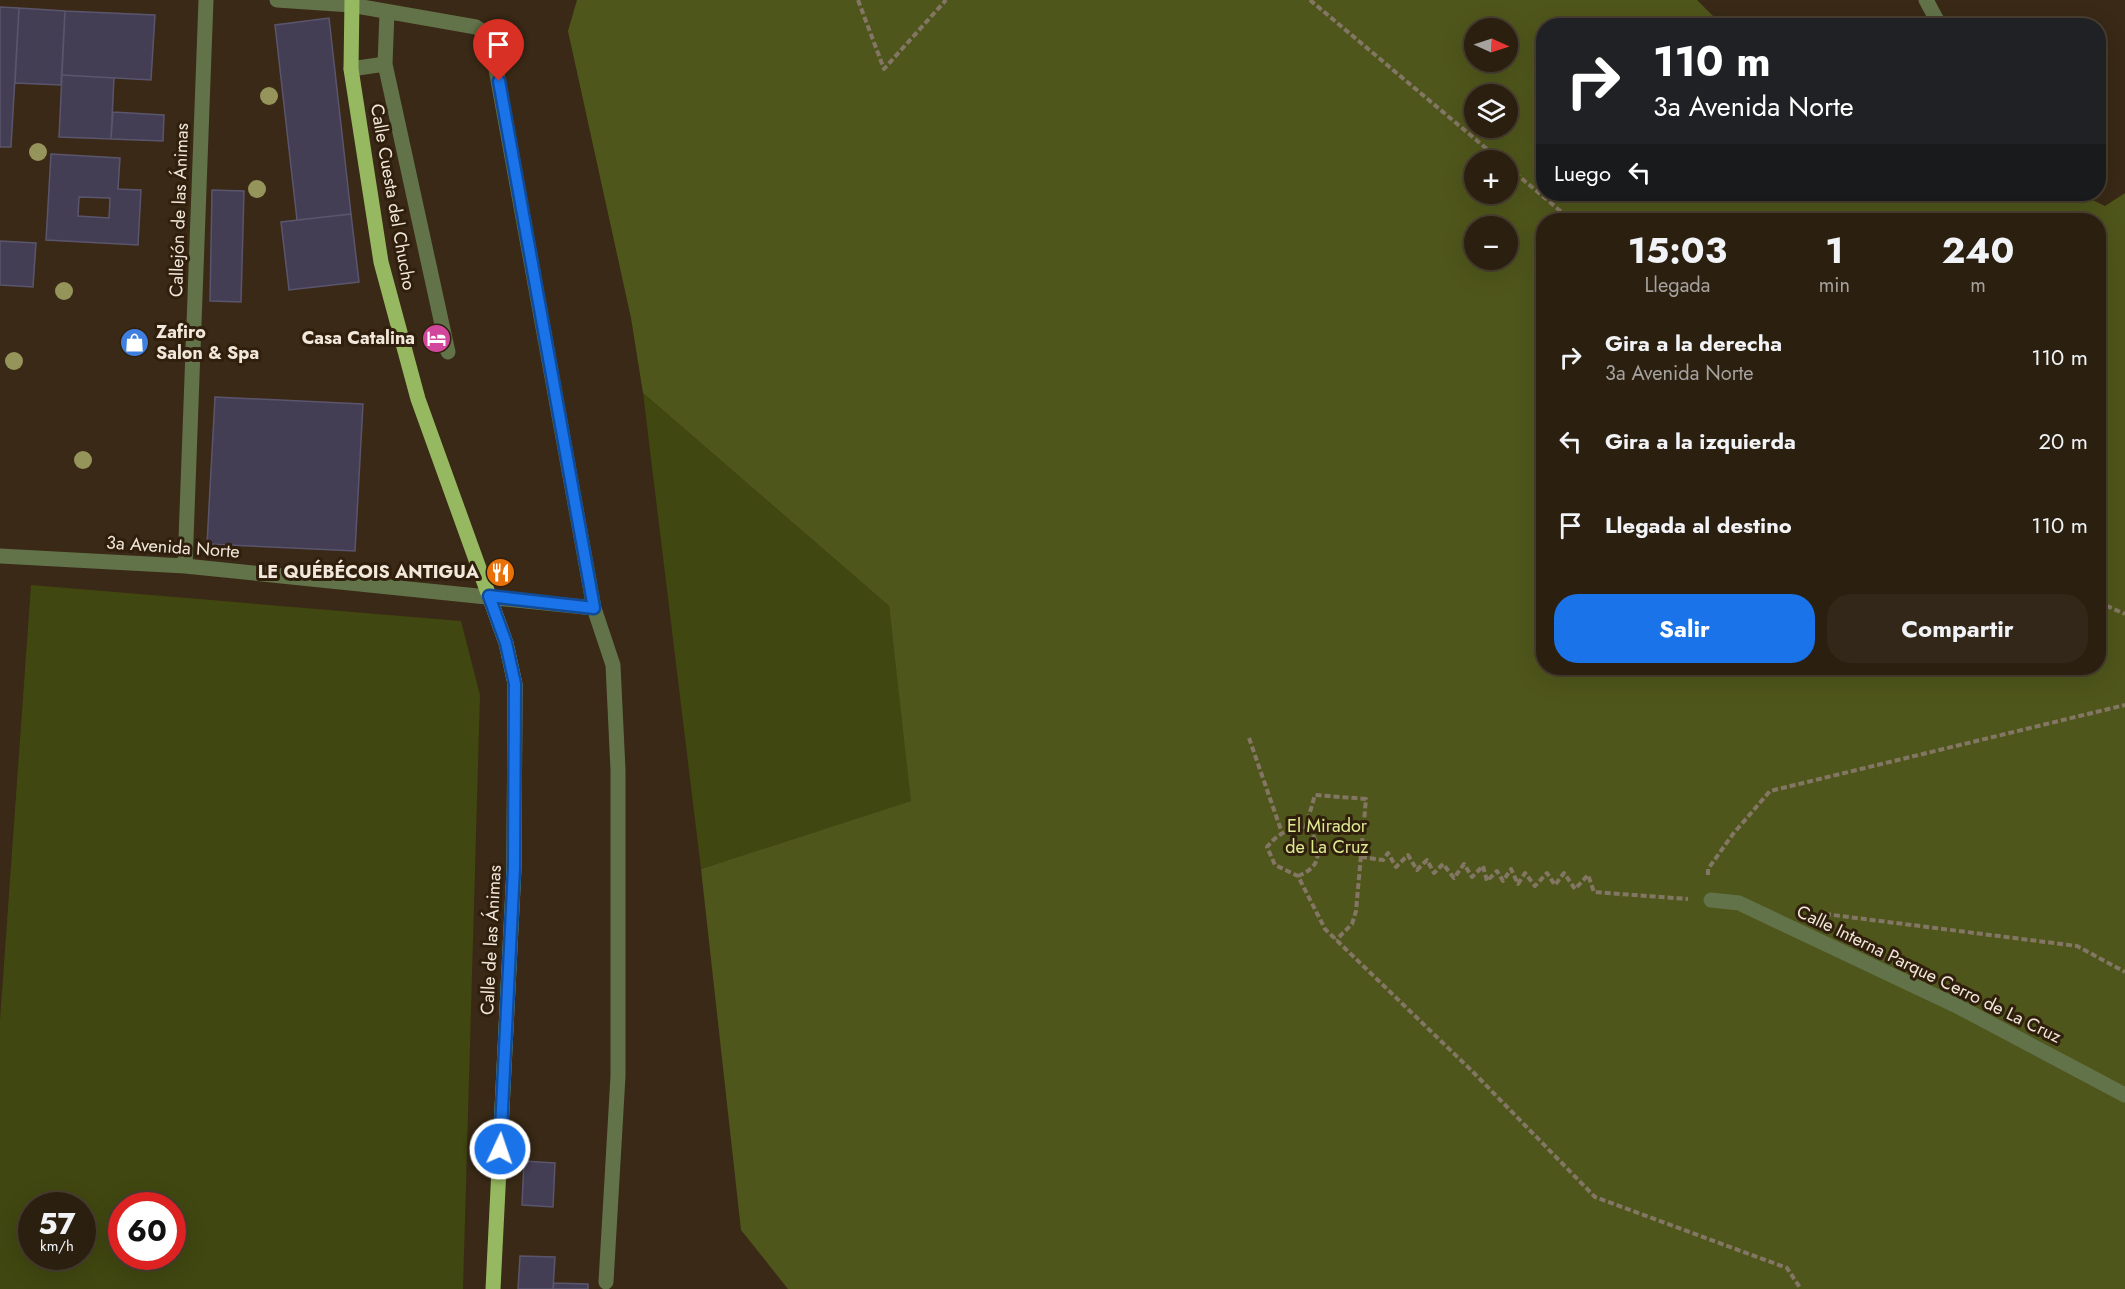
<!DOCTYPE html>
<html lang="es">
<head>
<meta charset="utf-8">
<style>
  :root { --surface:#2b1f10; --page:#332719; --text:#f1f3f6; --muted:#a6a29f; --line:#473d30; --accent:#1a73e8 }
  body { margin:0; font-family:Jost,sans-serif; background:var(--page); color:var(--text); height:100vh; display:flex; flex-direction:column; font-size:22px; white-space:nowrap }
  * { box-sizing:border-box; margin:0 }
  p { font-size:20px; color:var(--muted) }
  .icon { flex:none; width:33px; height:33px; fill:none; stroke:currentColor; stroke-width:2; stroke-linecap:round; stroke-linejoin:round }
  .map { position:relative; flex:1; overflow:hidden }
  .side { position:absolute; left:1536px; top:213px; width:570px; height:462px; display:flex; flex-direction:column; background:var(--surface); border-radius:24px; box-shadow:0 6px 24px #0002,0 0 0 2px var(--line) }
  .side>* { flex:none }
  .top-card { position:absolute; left:1536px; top:18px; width:570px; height:183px; border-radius:24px; box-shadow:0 6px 24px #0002,0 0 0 2px var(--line); background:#202124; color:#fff; overflow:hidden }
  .needle { width:39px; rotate:93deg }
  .fabs { position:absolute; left:1464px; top:18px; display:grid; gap:12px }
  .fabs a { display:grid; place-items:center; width:54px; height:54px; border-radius:50%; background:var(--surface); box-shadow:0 6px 24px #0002,0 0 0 2px var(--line); font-size:30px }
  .speed { position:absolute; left:18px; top:1192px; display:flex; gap:12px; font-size:30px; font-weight:700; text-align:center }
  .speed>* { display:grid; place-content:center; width:78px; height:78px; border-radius:50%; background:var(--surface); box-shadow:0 6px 24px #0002,0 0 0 2px var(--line); line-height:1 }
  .speed small { font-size:15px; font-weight:400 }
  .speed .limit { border:9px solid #d22; background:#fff; color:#111 }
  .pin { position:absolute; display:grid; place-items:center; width:51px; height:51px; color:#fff; margin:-62px -26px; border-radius:50% 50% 50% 0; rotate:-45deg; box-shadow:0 0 6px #0007 }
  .pin .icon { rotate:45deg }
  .me { position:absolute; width:66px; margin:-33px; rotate:3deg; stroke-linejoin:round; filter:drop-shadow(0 0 4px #0008) }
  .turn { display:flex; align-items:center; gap:21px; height:126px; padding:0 18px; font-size:27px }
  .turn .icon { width:78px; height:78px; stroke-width:2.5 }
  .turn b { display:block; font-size:42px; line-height:51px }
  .then { display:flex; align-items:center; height:57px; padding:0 18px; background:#0003; gap:12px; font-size:22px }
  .eta { display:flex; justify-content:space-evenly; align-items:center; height:102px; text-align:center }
  .eta b { font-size:36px; font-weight:700; line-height:42px }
  .primary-button { display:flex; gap:12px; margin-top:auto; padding:12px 18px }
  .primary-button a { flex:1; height:69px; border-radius:24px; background:var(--accent); color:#fff; font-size:24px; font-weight:700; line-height:69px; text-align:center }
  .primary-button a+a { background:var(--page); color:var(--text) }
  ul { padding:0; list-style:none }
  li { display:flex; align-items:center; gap:18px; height:84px; padding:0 18px }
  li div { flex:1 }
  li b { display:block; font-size:22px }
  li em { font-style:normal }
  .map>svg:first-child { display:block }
  .green { fill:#404710; fill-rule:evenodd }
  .forest { fill:#4f561b; fill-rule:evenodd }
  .building { fill:#443e55; stroke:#5a556d; stroke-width:1.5; fill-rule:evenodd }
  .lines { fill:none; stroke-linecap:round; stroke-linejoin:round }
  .path { stroke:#847665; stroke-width:4; stroke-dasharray:6 3; stroke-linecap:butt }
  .minor { stroke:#627249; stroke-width:15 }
  .major { stroke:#96b860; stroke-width:15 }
  .tree { fill:#94945b }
  .route-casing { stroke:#114b97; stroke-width:15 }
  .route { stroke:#1a73e8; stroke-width:10 }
  .labels { text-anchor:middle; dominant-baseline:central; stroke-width:6; stroke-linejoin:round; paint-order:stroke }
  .street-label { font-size:18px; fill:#f2e7db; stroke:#2f1f0c }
  .poi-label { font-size:18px; font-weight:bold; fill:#f2e7db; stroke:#2f1f0c; text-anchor:end }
  .park-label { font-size:18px; fill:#deeb93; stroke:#2f1f0c }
</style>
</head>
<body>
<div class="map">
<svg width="2125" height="1289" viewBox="0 0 2125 1289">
  <rect width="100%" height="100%" fill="#392916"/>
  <path class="green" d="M643 393 889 606 912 801 701 869Z
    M31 585 461 621 480 695 463 1289H0V1020ZM32 1206H82V1257H32ZM122 1206H172V1257H122Z"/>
  <path class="forest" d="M577 0H1697L1713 16 1732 25 1544 26V194H2080L2105 206 2125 193V1289H788L741 1230 701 869 911 801 889 606 643 393 631 318 568 31ZM1474 28H1508V62H1474ZM1474 94H1508V128H1474ZM1474 160H1508V194H1474ZM1544 220H2098V668H1544ZM1474 226H1508V260H1474Z"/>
  <path class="building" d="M0 7 19 8 11 147H0Z
    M19 8 65 11 61 85 15 83Z
    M65 11 155 15 151 80 62 75Z
    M329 18 351 214 297 220 275 25Z
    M62 75 114 78 111 139 59 137Z
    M113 112 164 115 163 141 111 139Z
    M51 154 120 158 118 189 141 190 138 245 46 240ZM79 197 110 198 109 218 78 216Z
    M212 190 244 191 241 302 210 301Z
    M351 214 359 282 289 290 281 222Z
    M0 241 36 243 33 287 0 285Z
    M215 397 363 404 355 551 207 544Z
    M524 1161 555 1163 553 1207 522 1205Z
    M520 1256 555 1257 553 1289H518Z
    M554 1283 588 1284V1289H553Z"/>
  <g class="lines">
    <path class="path" d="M858 0 884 69 946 0
      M1310 0 1500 160
      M1508 167 1571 220
      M2098 602 2125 614
      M1249 738 1282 833
      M1305 829 1315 795 1366 799 1356 911 1352 924 1336 940
      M1361 857 1383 860 1388 853 1396 867 1408 855 1417 870 1427 860 1434 873 1443 864 1454 878 1464 864 1472 877 1483 866 1487 881 1497 871 1503 881 1511 869 1518 884 1525 873 1535 886 1547 873 1555 885 1564 873 1575 889 1588 875 1594 892 1688 899
      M1708 875V869L1733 834 1770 791 2125 705
      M1298 876C1317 868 1322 858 1314 837 1297 822 1280 831 1267 847L1275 865 1298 876 1325 929 1473 1072 1595 1197 1787 1268 1801 1289
      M1825 914 2077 946 2125 972"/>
    <path class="minor" d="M277 0 351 5 476 27 490 36 594 608 613 665 618 770V1076L606 1282
      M1926 0 1940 26
      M385 64 387 12
      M351 69 385 64 448 352
      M0 556 185 566 594 608
      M185 566 206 0
      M1711 900 1739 903 1959 1007 2125 1095"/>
    <path class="major" d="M352 0 351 69 381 262 418 399 506 643 515 684 514 868 493 1289"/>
  </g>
  <g class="tree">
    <circle cx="269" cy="96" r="9"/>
    <circle cx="38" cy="152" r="9"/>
    <circle cx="257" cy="189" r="9"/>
    <circle cx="64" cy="291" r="9"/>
    <circle cx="14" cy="361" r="9"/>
    <circle cx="83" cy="460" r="9"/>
  </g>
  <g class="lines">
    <defs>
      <path id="route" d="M499 81 594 608 489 596 506 643 515 684 514 868 500 1149"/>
    </defs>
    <use href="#route" class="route-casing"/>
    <use href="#route" class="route"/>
  </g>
  <defs>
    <symbol id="hotel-disc" viewBox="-11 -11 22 22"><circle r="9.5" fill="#d1479c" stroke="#2f1f0c"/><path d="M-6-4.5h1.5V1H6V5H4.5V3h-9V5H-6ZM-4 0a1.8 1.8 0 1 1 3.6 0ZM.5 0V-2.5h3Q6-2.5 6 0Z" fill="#fff"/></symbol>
    <symbol id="shop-disc" viewBox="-11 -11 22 22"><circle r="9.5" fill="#3f7fe0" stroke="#2f1f0c"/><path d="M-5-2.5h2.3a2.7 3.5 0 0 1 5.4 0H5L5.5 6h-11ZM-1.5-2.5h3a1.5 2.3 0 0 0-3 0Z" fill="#fff"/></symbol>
    <symbol id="restaurant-disc" viewBox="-11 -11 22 22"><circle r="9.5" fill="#e8710a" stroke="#2f1f0c"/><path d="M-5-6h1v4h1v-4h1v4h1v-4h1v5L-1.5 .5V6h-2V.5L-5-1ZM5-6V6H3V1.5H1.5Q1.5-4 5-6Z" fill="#fff"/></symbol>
  </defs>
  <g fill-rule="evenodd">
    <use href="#hotel-disc" x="420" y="322" width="33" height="33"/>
    <use href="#shop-disc" x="118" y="326" width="33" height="33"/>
    <use href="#restaurant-disc" x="484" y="556" width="33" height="33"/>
  </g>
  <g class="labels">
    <g class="street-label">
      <text transform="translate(393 197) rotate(80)">Calle Cuesta del Chucho</text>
      <text transform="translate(179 210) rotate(-88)">Callejón de las Ánimas</text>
      <text transform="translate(173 547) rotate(4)">3a Avenida Norte</text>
      <text transform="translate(491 940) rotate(-87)">Calle de las Ánimas</text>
      <text transform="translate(1929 974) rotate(26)">Calle Interna Parque Cerro de La Cruz</text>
    </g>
    <g class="poi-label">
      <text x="156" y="332" text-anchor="start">Zafiro<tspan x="156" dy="21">Salon &amp; Spa</tspan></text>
      <text x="415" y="338">Casa Catalina</text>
      <text x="479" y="572">LE QUÉBÉCOIS ANTIGUA</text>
    </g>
    <g class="park-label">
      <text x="1327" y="826">El Mirador<tspan x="1327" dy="21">de La Cruz</tspan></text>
    </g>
  </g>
</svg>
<div class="fabs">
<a><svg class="needle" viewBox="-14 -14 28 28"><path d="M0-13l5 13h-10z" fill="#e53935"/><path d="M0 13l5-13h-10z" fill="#a6a29f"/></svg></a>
<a><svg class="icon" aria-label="layers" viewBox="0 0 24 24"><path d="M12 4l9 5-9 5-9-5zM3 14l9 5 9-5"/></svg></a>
<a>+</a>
<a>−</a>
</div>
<div class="speed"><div>57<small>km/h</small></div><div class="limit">60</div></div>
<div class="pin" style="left:499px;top:81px;background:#d93025"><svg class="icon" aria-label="arrive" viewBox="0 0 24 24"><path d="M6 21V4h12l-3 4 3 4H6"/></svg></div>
<svg class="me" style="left:500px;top:1149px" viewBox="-20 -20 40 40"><circle r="17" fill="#1a73e8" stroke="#fff" stroke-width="3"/><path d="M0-11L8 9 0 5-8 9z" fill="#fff"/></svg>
<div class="top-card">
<div class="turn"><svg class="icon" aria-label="right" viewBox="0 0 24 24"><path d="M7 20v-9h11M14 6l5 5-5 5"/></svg><div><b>110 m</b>3a Avenida Norte</div></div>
<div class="then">Luego<svg class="icon" aria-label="left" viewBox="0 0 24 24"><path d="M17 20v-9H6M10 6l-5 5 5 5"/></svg></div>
</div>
<section class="side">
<div class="eta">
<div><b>15:03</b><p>Llegada</p></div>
<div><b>1</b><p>min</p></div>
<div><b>240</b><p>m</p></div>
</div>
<ul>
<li><svg class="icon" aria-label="right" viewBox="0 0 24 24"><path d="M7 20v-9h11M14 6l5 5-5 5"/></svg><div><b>Gira a la derecha</b><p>3a Avenida Norte</p></div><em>110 m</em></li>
<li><svg class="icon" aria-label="left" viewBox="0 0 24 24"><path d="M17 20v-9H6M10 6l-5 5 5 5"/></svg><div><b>Gira a la izquierda</b></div><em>20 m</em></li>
<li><svg class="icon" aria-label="arrive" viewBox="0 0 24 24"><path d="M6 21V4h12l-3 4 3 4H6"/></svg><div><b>Llegada al destino</b></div><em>110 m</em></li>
</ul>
<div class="primary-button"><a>Salir</a><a>Compartir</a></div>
</section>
</div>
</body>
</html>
